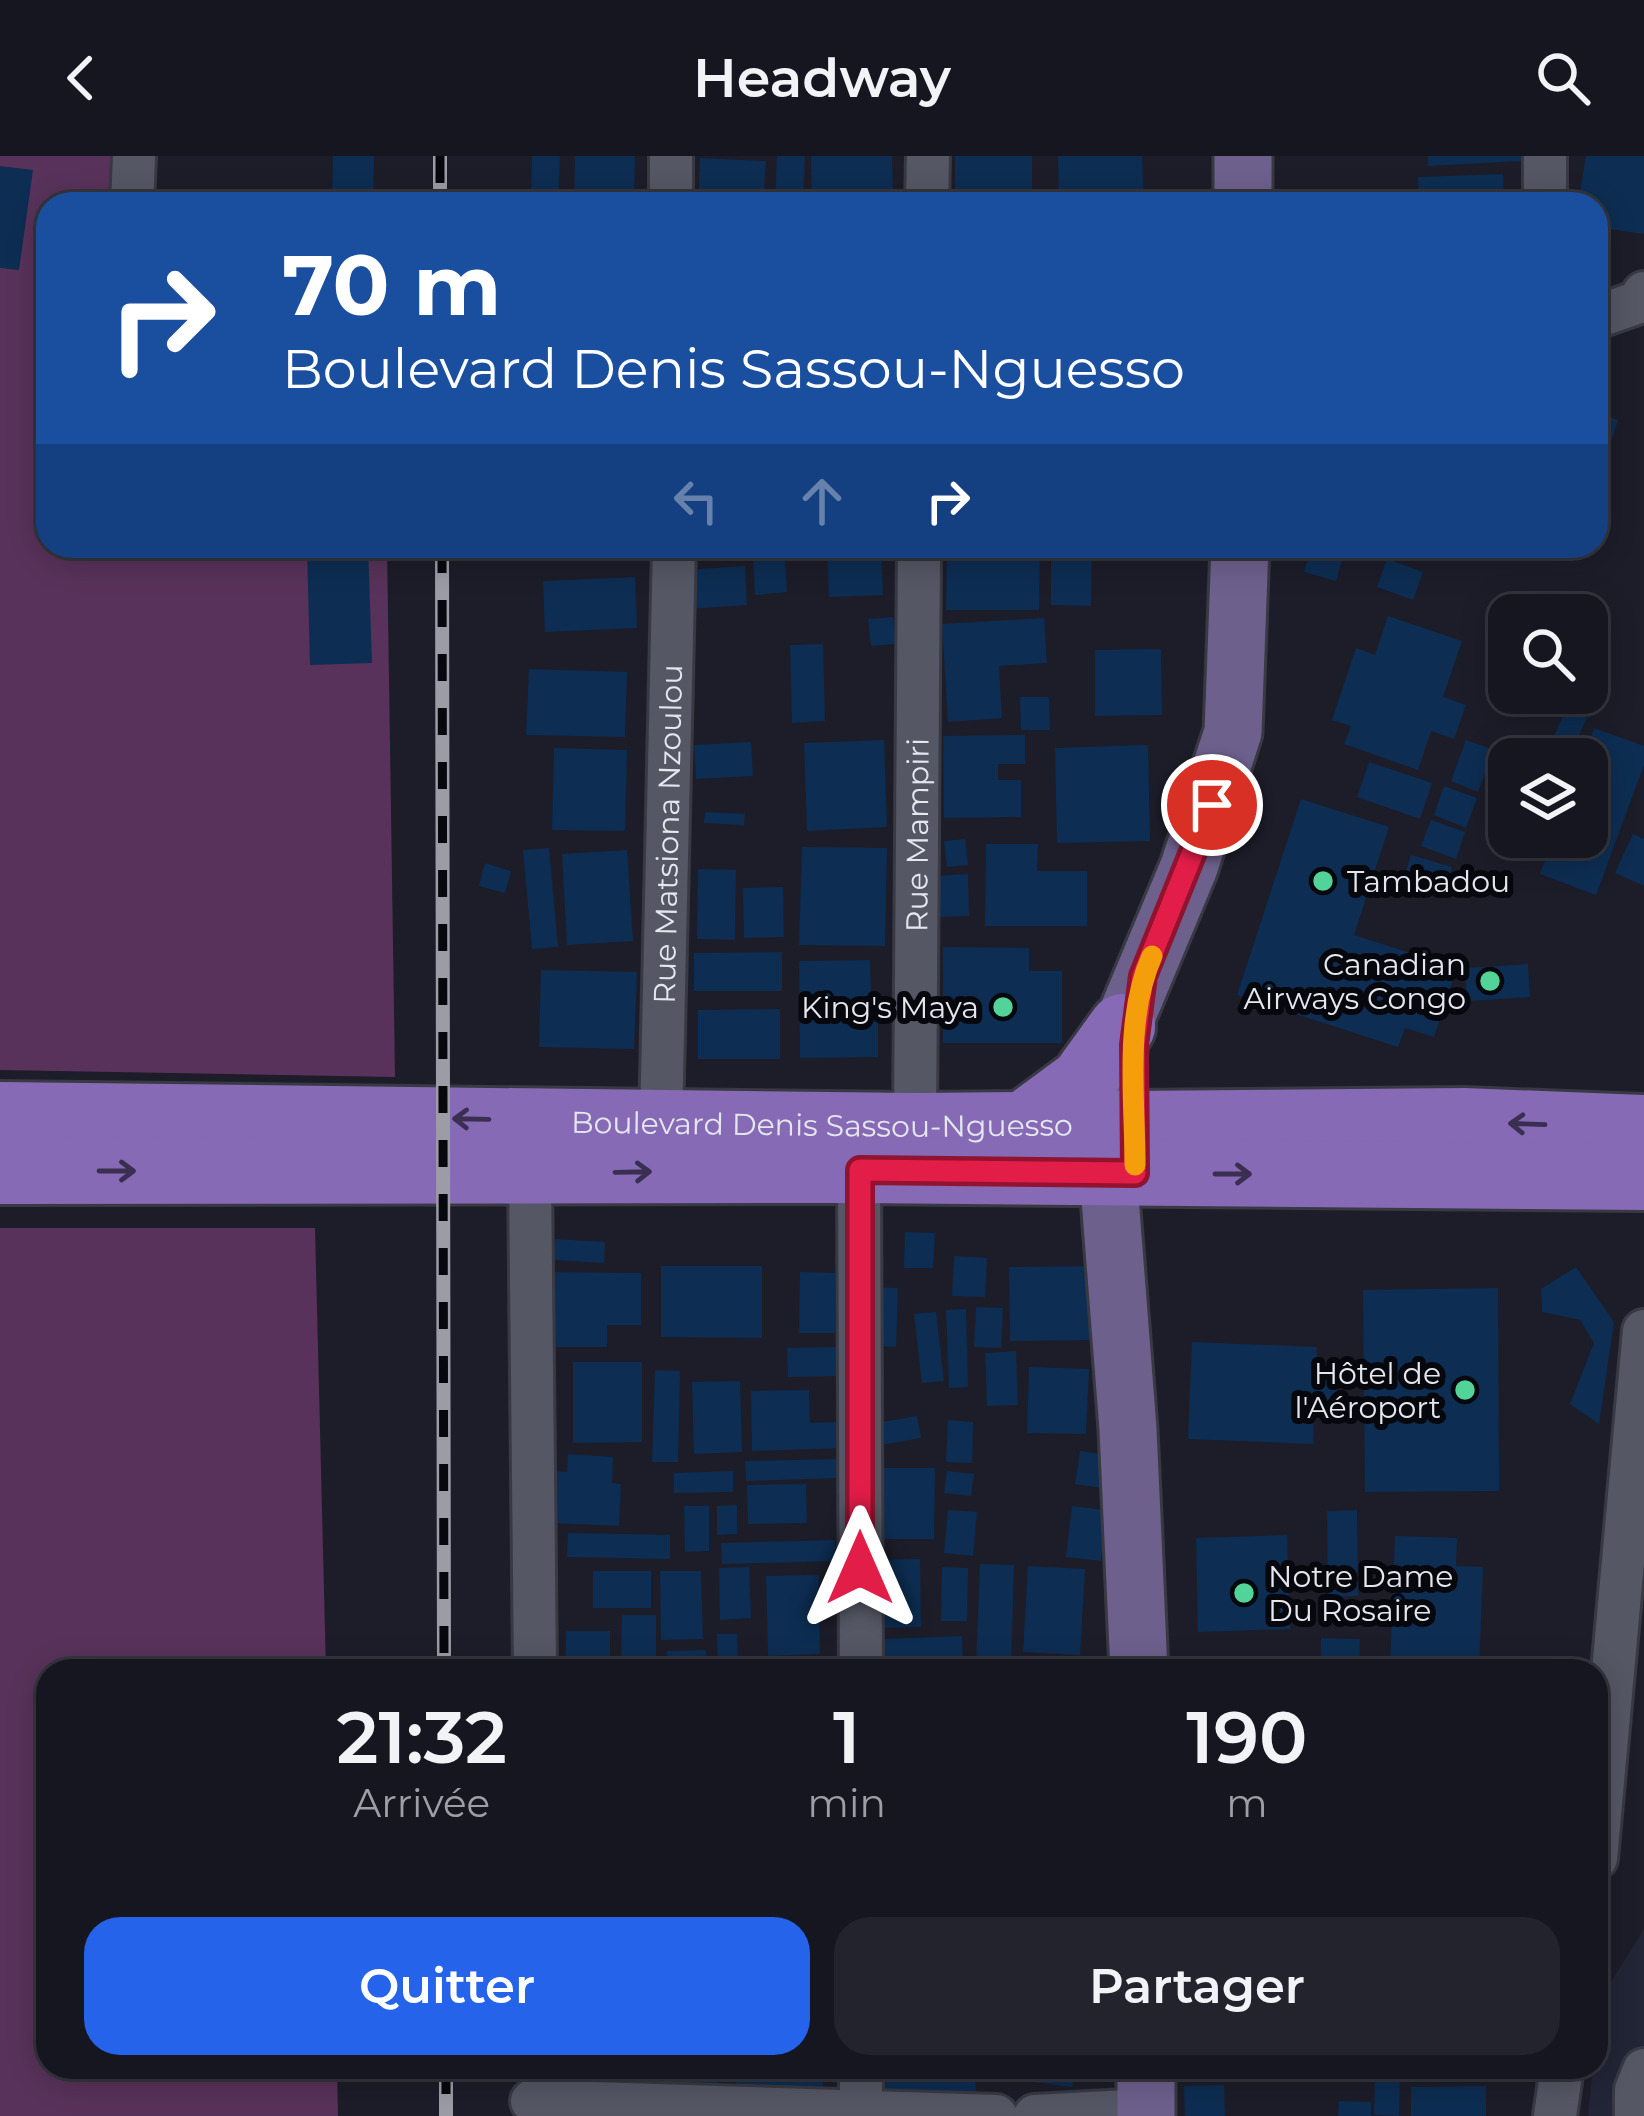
<!DOCTYPE html>
<html lang="fr">
<head>
<meta charset="utf-8">
<style>
  :root { --surface:#15161f; --page:#22232c; --text:#f1f3f6; --muted:#9d9fa4; --line:#34353d; --accent:#2563eb }
  body { margin:0; font-family:Montserrat,sans-serif; background:var(--page); color:var(--text); height:100vh; display:flex; flex-direction:column; font-size:45px; white-space:nowrap }
  * { box-sizing:border-box; margin:0 }
  p { font-size:39px; color:var(--muted) }
  .icon { flex:none; width:66px; height:66px; fill:none; stroke:currentColor; stroke-width:2; stroke-linecap:round; stroke-linejoin:round }
  .map { position:relative; flex:1; overflow:hidden }
  .drawer { position:absolute; left:36px; top:1503px; width:1572px; height:420px; display:flex; flex-direction:column; background:var(--surface); border-radius:36px; box-shadow:0 6px 30px #0003,0 0 0 3px var(--line) }
  .drawer>* { flex:none }
  .top-card { position:absolute; left:36px; top:36px; width:1572px; height:366px; border-radius:36px; box-shadow:0 6px 30px #0003,0 0 0 3px var(--line); background:#1a4fa0; color:#fff; overflow:hidden }
  .controls { position:absolute; left:1488px; top:438px; display:grid; gap:24px }
  .controls a { display:grid; place-items:center; width:120px; height:120px; border-radius:24px; background:var(--surface); box-shadow:0 6px 30px #0003,0 0 0 3px var(--line); font-size:60px }
  .pin { position:absolute; display:grid; place-items:center; width:102px; height:102px; color:#fff; margin:-51px; border:6px solid #fff; border-radius:50%; box-shadow:0 3px 12px #0007 }
  .me { position:absolute; width:132px; margin:-66px; rotate:0deg; stroke-linejoin:round; filter:drop-shadow(0 0 9px #0008) }
  .turn { display:flex; align-items:center; gap:42px; height:252px; padding:0 48px; font-size:54px }
  .turn .icon { width:156px; height:156px; stroke-width:2.5 }
  .turn b { display:block; font-size:84px; line-height:102px }
  .lanes { display:flex; align-items:center; height:114px; padding:0 48px; background:#0003; justify-content:center; gap:60px; direction:ltr }
  .lanes .off { opacity:.35 }
  .eta { display:flex; justify-content:space-evenly; align-items:center; height:204px; text-align:center }
  .eta b { font-size:72px; font-weight:600; line-height:84px }
  .cta { display:flex; gap:24px; margin-top:auto; padding:24px 48px }
  .cta a { flex:1; height:138px; border-radius:36px; background:var(--accent); color:#fff; font-size:48px; font-weight:600; line-height:138px; text-align:center }
  .cta a+a { background:var(--page); color:var(--text) }
  header { display:flex; justify-content:space-between; align-items:center; height:156px; padding:0 48px; background:var(--surface); font-size:54px; font-weight:600 }
  .map>svg:first-child { display:block }
  .built { fill:#222536 }
  .green { fill:#58325a }
  .building { fill:#0d2d52 }
  .lines { fill:none; stroke-linecap:round; stroke-linejoin:round }
  .minor-casing { stroke:#383943; stroke-width:48 }
  .secondary-casing { stroke:#383943; stroke-width:63 }
  .primary-casing { stroke:#383943; stroke-width:72 }
  .minor { stroke:#555765; stroke-width:42 }
  .secondary { stroke:#6e608d; stroke-width:57 }
  .primary { stroke:#866ab5; stroke-width:66 }
  .rail-casing { stroke:#9b9ca6; stroke-width:14 }
  .rail { stroke:#07080d; stroke-width:9; stroke-dasharray:27; stroke-linecap:butt }
  .oneway { stroke:#3a2f50 }
  .route-casing { stroke:#92132f; stroke-width:30 }
  .route { stroke:#e11d48; stroke-width:21 }
  .slow { stroke:#f59e0b; stroke-width:21 }
  .poi-dot { fill:#52d397; stroke:#07080d; stroke-width:4.5 }
  .labels { text-anchor:middle; dominant-baseline:central; stroke-width:12; stroke-linejoin:round; paint-order:stroke }
  .street-label { font-size:30px; fill:#e5e7ef; stroke:#07080d }
  .poi-label { font-size:30px; fill:#e5e7ef; stroke:#07080d; text-anchor:end }
</style>
</head>
<body>
<header><svg class="icon" aria-label="back" viewBox="0 0 24 24"><path d="M15 5l-7 7 7 7"/></svg>Headway<svg class="icon" aria-label="search" viewBox="0 0 24 24"><circle cx="10" cy="10" r="6"/><path d="M15 15l6 6"/></svg></header>
<div class="map">
<svg width="1644" height="1960" viewBox="0 0 1644 1960">
  <rect width="100%" height="100%" fill="#1c1d29"/>
  <path class="built" d="M1644 1773V1960H1588L1599 1845Z"/>
  <path class="green" d="M0 0H138V48H48V390H387L395 921 0 914Z
    M0 1072H315L326 1515H48V1911H337L338 1960H0Z"/>
  <path class="building" d="M333 0H374L373 48H332Z
    M532 0H560L558 48H531Z
    M575 0H635L634 48H574Z
    M777 0H805L803 48H775Z
    M811 0H892L893 48H812Z
    M955 0H1032V48H955Z
    M1058 0H1142L1144 48H1059Z
    M1428 0H1521V5L1428 10Z
    M1586 0H1644V78L1596 71V48H1578Z
    M700 2 766 5 763 48H698Z
    M0 10 33 14 19 114 0 112Z
    M1503 18 1504 48H1419L1418 21Z
    M1596 256 1618 264 1602 313 1596 311Z
    M368 390 372 507 310 509 307 392Z
    M709 390H784L787 436 755 439 753 398 709 401Z
    M827 390H881L883 439 829 441Z
    M947 390H1040L1039 454H946Z
    M1051 390H1092L1091 450 1051 449Z
    M1312 390H1346L1336 425 1304 416Z
    M1387 403 1423 416 1413 444 1377 431Z
    M745 410 747 449 688 453 685 414Z
    M635 421 637 472 545 476 543 425Z
    M1388 460 1462 485 1443 541 1466 549 1454 583 1431 575 1418 614 1344 588 1351 570 1332 564 1356 492 1375 499Z
    M893 461 896 488 871 490 868 463Z
    M1044 462 1047 507 999 510 1002 562 948 566 942 468Z
    M1501 485 1509 488V535L1485 527Z
    M823 488 825 565 792 567 790 489Z
    M1161 493 1162 559 1095 560V494Z
    M529 513 627 516 625 581 526 579Z
    M1020 541H1049L1050 574H1021Z
    M1567 552 1587 562 1572 594 1552 584Z
    M1594 572 1644 590V609L1596 739 1540 718 1554 681H1587V603H1583Z
    M1025 579V608H998V624H1021V661L944 662 943 580Z
    M884 584 887 671 807 675 804 587Z
    M1466 584 1494 594 1478 636 1451 625Z
    M751 586 753 620 696 623 694 589Z
    M1148 589 1150 685 1057 687 1055 592Z
    M554 592 627 594 625 675 552 674Z
    M1369 606 1432 627 1420 663 1357 641Z
    M1444 630 1477 642 1466 672 1434 659Z
    M1301 643 1389 671 1354 779 1457 812 1434 881 1405 872 1398 891 1237 839Z
    M705 656 745 658 744 669 704 667Z
    M1431 664 1465 676 1456 703 1421 690Z
    M1633 678 1644 683V730L1615 717Z
    M965 683 968 709 947 711 944 685Z
    M986 688H1038L1037 715H1087V770H985Z
    M802 691 887 692 885 790 799 789Z
    M549 692 558 791 532 793 523 694Z
    M627 694 633 785 567 789 562 698Z
    M1411 699 1452 711 1444 740 1402 728Z
    M485 707 511 715 505 737 479 730Z
    M698 713 736 714 735 784 697 783Z
    M968 718 969 760 937 761 936 720Z
    M783 731 784 781 744 782 743 732Z
    M943 791 1029 792V815H1062V887H943Z
    M782 796V835H694V797Z
    M870 804 871 837H878V901L800 902 799 805Z
    M1528 808 1530 841 1467 845 1465 812Z
    M541 814 637 816 634 893 539 891Z
    M780 853V903H698V854Z
    M905 1076 935 1077 933 1112H904Z
    M555 1083 605 1086 604 1107 554 1104Z
    M954 1100 987 1102 985 1141 952 1140Z
    M661 1110H762V1182L661 1181Z
    M1094 1110V1184L1010 1185 1009 1111Z
    M1576 1111 1614 1166 1599 1268 1570 1248 1594 1187 1580 1164 1542 1156 1541 1133Z
    M547 1116 641 1117V1169H607V1191H546Z
    M800 1116 835 1117V1177H799Z
    M873 1131 898 1132 896 1191 871 1190Z
    M1498 1132 1499 1335 1365 1336 1363 1134Z
    M976 1151 1003 1152 1001 1192 974 1191Z
    M966 1153 968 1231 949 1232 946 1154Z
    M936 1156 944 1225 922 1227 914 1158Z
    M1192 1186 1317 1191 1316 1212 1338 1213 1336 1263 1314 1262 1313 1288 1188 1283Z
    M839 1191V1220L788 1221 787 1192Z
    M1016 1195 1018 1249 987 1250 985 1197Z
    M573 1206H642V1286L573 1287Z
    M1029 1211 1089 1213 1086 1278 1027 1277Z
    M655 1214 680 1215 678 1306H652Z
    M740 1225 742 1296 694 1298 692 1226Z
    M809 1234 810 1267 840 1266V1292L752 1295 751 1235Z
    M917 1260 921 1282 875 1290 871 1268Z
    M948 1264 973 1266 972 1307 946 1306Z
    M1080 1295 1107 1299 1102 1332 1075 1328Z
    M568 1298 613 1301 612 1327 621 1328 619 1370 553 1367 556 1315 567 1316Z
    M838 1303V1322L746 1325 745 1305Z
    M884 1312H935L934 1383H884Z
    M733 1315V1336L674 1337V1317Z
    M947 1315 974 1318 971 1340 944 1337Z
    M806 1328 807 1367 748 1368 747 1329Z
    M737 1349V1378L717 1379V1350Z
    M684 1350H709V1395L685 1396Z
    M1072 1350 1106 1354 1101 1405 1066 1401Z
    M948 1354 977 1356 973 1400 944 1397Z
    M1357 1354 1358 1440 1328 1441 1327 1355Z
    M568 1377 670 1379V1403L567 1401Z
    M1287 1379 1290 1473 1198 1476 1196 1382Z
    M1395 1380 1457 1382 1456 1410 1483 1411 1479 1515 1390 1512Z
    M835 1384 836 1405 722 1408 721 1387Z
    M920 1403 921 1471 872 1472 871 1404Z
    M980 1408 1014 1409 1011 1512 976 1510Z
    M1028 1410 1085 1413 1080 1499 1023 1496Z
    M749 1411 751 1462 720 1464 719 1412Z
    M942 1411 968 1412 967 1465H941Z
    M593 1415H651V1452H593Z
    M660 1415H701L703 1483 661 1484Z
    M819 1419 820 1498 768 1500 766 1420Z
    M622 1459H656V1510H621Z
    M566 1475H610V1515H565Z
    M717 1478H737L738 1515H718Z
    M962 1480 963 1510 883 1513 882 1483Z
    M1321 1482 1360 1483 1359 1515H1321Z
    M706 1494 707 1515H667V1495Z
    M1216 1501 1274 1506 1273 1515H1215Z
    M561 1911H605V1933H561Z
    M645 1911H718V1930H645Z
    M736 1911H823V1934H736Z
    M884 1911H975L976 1937 884 1939Z
    M1020 1911H1075L1072 1931 1018 1924Z
    M1407 1911H1493V1918L1406 1916Z
    M1375 1921 1400 1922 1399 1960 1374 1959Z
    M1224 1929 1225 1960H1185L1184 1930Z
    M1486 1930V1960H1411V1931Z
    M1339 1945 1371 1946V1960H1338Z"/>
  <g class="lines">
    <defs>
      <g id="minor">
        <path d="M671 0V48"/>
        <path d="M1545 0V48"/>
        <path d="M132 48 134 0"/>
        <path d="M927 48 928 0"/>
        <path d="M1596 161 1639 146 1644 137"/>
        <path id="s1" d="M661 966 674 390"/>
        <path id="s2" d="M915 970 919 390"/>
        <path d="M859 1014 861 1515"/>
        <path d="M530 1017 535 1515"/>
        <path d="M1596 1702 1644 1175"/>
        <path d="M861 1911V1960"/>
        <path d="M532 1945 996 1960"/>
        <path d="M1035 1960 1146 1954"/>
        <path d="M1555 1960 1562 1911"/>
        <path d="M1636 1960V1934L1644 1914"/>
      </g>
      <path id="secondary" d="M1243 0V48
        M1139 1515 1128 1273 1104 965 1122 871 1189 711 1233 576 1240 390
        M1146 1911V1960"/>
      <g id="primary">
        <path id="s3" d="M0 959 915 970 1464 965 1644 972"/>
        <path d="M1026 967 1083 925 1122 871"/>
        <path d="M0 1015 859 1014 1644 1021"/>
      </g>
    </defs>
    <use href="#minor" class="minor-casing"/>
    <use href="#secondary" class="secondary-casing"/>
    <use href="#primary" class="primary-casing"/>
    <use href="#minor" class="minor"/>
    <use href="#secondary" class="secondary"/>
    <use href="#primary" class="primary"/>
    <defs>
      <path id="rail" d="M440 0V48
        M442 390 444 1515
        M446 1911V1960"/>
    </defs>
    <use href="#rail" class="rail-casing"/>
    <use href="#rail" class="rail"/>
  </g>
  <defs><path id="oneway-shaft" d="M-6 0H5M1.5-3L5.5 0L1.5 3" fill="none" stroke-width="1.6" stroke-linecap="round" stroke-linejoin="round" transform="scale(3)"/></defs>
  <g class="oneway">
    <use href="#oneway-shaft" transform="translate(471 963) rotate(-179)"/>
    <use href="#oneway-shaft" transform="translate(1527 968) rotate(-178)"/>
    <use href="#oneway-shaft" transform="translate(117 1015)"/>
    <use href="#oneway-shaft" transform="translate(633 1016) rotate(-1)"/>
    <use href="#oneway-shaft" transform="translate(1233 1018)"/>
  </g>
  <g class="lines">
    <defs>
      <path id="route" d="M860 1412V1014L1135 1017 1134 889 1143 820 1212 649"/>
    </defs>
    <use href="#route" class="route-casing"/>
    <use href="#route" class="route"/>
    <path class="slow" d="M1135 1009C1135 942 1124 863 1152 800"/>
  </g>
  <g class="poi-dot">
    <circle cx="1323" cy="725" r="12"/>
    <circle cx="1490" cy="825" r="12"/>
    <circle cx="1003" cy="851" r="12"/>
    <circle cx="1465" cy="1234" r="12"/>
    <circle cx="1244" cy="1437" r="12"/>
  </g>
  <g class="labels">
    <g class="street-label">
      <text stroke="none"><textPath href="#s1" startOffset="288">Rue Matsiona Nzoulou</textPath></text>
      <text stroke="none"><textPath href="#s2" startOffset="291">Rue Mampiri</textPath></text>
      <text stroke="none"><textPath href="#s3" startOffset="822">Boulevard Denis Sassou-Nguesso</textPath></text>
    </g>
    <g class="poi-label">
      <text x="1347" y="725" text-anchor="start">Tambadou</text>
      <text x="1466" y="808">Canadian<tspan x="1466" dy="34">Airways Congo</tspan></text>
      <text x="979" y="851">King's Maya</text>
      <text x="1441" y="1217">Hôtel de<tspan x="1441" dy="34">l'Aéroport</tspan></text>
      <text x="1268" y="1420" text-anchor="start">Notre Dame<tspan x="1268" dy="34">Du Rosaire</tspan></text>
    </g>
  </g>
</svg>
<div class="controls">
<a><svg class="icon" aria-label="search" viewBox="0 0 24 24"><circle cx="10" cy="10" r="6"/><path d="M15 15l6 6"/></svg></a>
<a><svg class="icon" aria-label="layers" viewBox="0 0 24 24"><path d="M12 4l9 5-9 5-9-5zM3 14l9 5 9-5"/></svg></a>
</div>
<div class="pin" style="left:1212px;top:649px;background:#d93025"><svg class="icon" aria-label="arrive" viewBox="0 0 24 24"><path d="M6 21V4h12l-3 4 3 4H6"/></svg></div>
<svg class="me" style="left:860px;top:1412px" viewBox="-20 -20 40 40"><path d="M0-17L14 15 0 8-14 15z" fill="#e11d48" stroke="#fff" stroke-width="4"/></svg>
<div class="top-card">
<div class="turn"><svg class="icon" aria-label="right" viewBox="0 0 24 24"><path d="M7 20v-9h11M14 6l5 5-5 5"/></svg><div><b>70 m</b>Boulevard Denis Sassou-Nguesso</div></div>
<div class="lanes"><svg class="icon off" aria-label="left" viewBox="0 0 24 24"><path d="M17 20v-9H6M10 6l-5 5 5 5"/></svg><svg class="icon off" aria-label="ahead" viewBox="0 0 24 24"><path d="M12 20V5M6 11l6-6 6 6"/></svg><svg class="icon" aria-label="right" viewBox="0 0 24 24"><path d="M7 20v-9h11M14 6l5 5-5 5"/></svg></div>
</div>
<section class="drawer">
<div class="eta">
<div><b>21:32</b><p>Arrivée</p></div>
<div><b>1</b><p>min</p></div>
<div><b>190</b><p>m</p></div>
</div>
<div class="cta"><a>Quitter</a><a>Partager</a></div>
</section>
</div>
</body>
</html>
